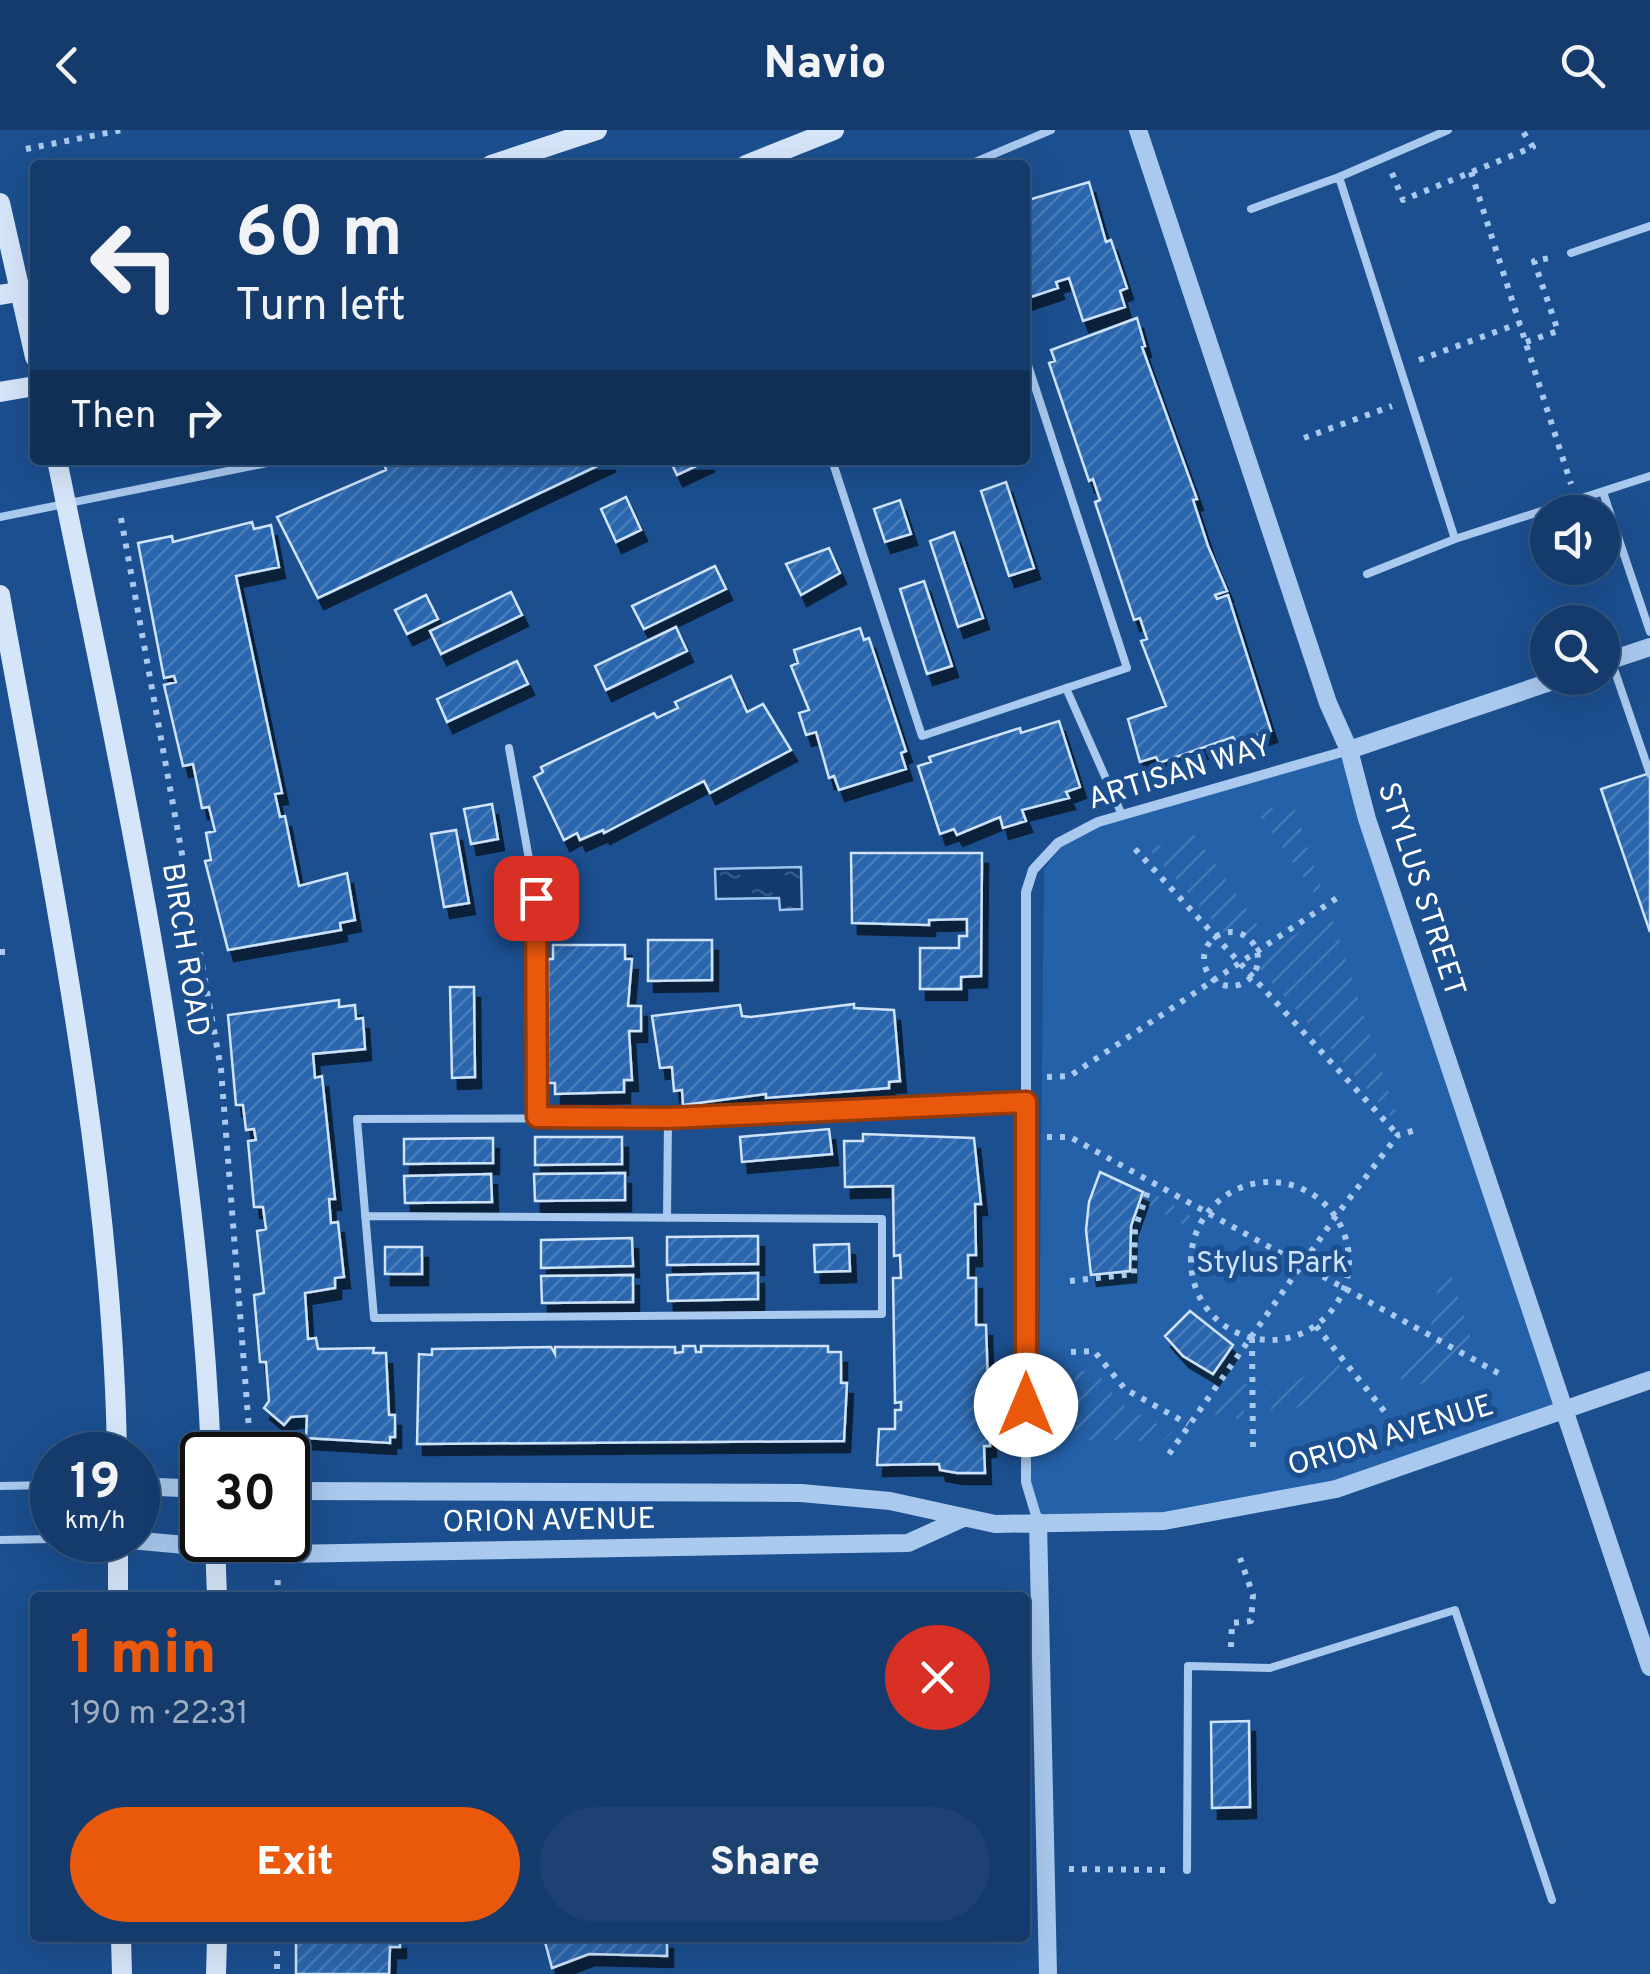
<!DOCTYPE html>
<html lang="en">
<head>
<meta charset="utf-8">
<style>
  :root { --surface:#143b6b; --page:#1d4271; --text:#f1f3f6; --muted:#9dadc1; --line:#33557e; --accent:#ea580c }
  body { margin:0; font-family:Overpass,sans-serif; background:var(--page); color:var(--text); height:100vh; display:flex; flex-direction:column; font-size:38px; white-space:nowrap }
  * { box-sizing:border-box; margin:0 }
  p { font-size:32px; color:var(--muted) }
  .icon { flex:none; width:55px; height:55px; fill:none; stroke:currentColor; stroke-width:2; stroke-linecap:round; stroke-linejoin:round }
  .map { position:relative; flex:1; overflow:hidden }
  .side { position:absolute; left:30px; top:1462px; width:1000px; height:350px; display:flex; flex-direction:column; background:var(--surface); border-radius:10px; box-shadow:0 10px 40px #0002,0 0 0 2px var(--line) }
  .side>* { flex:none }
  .guide { position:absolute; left:30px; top:30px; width:1000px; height:305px; border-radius:10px; box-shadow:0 10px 40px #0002,0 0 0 2px var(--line); background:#143b6b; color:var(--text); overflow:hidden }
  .buttons { position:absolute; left:1530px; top:365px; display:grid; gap:20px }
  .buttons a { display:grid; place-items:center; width:90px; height:90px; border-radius:50%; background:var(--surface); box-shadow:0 10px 40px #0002,0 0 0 2px var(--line); font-size:50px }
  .speed { position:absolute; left:30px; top:1302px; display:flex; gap:20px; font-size:50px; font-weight:700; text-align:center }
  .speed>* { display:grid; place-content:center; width:130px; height:130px; border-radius:50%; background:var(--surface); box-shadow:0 10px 40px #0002,0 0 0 2px var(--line); line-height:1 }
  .speed small { font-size:25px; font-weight:400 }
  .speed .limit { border:5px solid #111; border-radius:15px; background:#fff; color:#111 }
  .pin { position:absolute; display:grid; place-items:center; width:85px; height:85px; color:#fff; margin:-42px; border-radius:20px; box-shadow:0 5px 15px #0006 }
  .me { position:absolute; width:110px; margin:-55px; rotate:0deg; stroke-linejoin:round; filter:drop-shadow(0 0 8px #0008) }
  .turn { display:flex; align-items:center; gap:35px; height:210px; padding:0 40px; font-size:45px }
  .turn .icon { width:130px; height:130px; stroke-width:2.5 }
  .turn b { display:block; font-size:70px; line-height:85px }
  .then { display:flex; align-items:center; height:95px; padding:0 40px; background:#0003; gap:20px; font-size:38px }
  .round { display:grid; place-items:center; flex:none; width:105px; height:105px; border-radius:52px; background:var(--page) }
  .overview { display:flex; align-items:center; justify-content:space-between; height:170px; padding:0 40px }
  h1 { font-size:60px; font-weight:800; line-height:75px; color:var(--accent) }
  .button { display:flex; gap:20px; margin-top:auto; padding:20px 40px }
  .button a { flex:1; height:115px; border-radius:60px; background:var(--accent); color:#fff; font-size:40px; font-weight:800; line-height:115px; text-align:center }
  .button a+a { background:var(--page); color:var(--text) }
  header { display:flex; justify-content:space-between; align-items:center; height:130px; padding:0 40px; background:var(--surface); font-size:45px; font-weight:800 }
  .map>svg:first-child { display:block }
  .park { fill:#2461a8 }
  .garden { fill:url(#garden-furrows) }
  .water { fill:url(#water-ripples); stroke:#9cc4f0; stroke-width:2.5 }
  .building { fill:url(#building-hatch); stroke:#cfe3fa; stroke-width:2.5; filter:url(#shadow) }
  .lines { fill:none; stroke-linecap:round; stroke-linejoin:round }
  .path { stroke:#a9c9ee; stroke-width:6; stroke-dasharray:5 8; stroke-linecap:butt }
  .service { stroke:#a9c9ee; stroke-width:8 }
  .minor { stroke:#a9c9ee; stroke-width:10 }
  .tertiary { stroke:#a9c9ee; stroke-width:18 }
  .secondary { stroke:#d6e6fa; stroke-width:20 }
  .route-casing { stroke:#983908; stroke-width:25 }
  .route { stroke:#ea580c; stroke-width:18 }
  .labels { text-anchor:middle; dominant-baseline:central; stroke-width:10; stroke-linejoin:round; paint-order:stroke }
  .street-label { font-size:30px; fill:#fff; stroke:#1b4f8f }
  .park-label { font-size:30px; fill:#cfe3fa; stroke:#1b4f8f }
</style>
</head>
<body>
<header><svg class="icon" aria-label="back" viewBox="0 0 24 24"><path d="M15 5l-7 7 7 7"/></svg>Navio<svg class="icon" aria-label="search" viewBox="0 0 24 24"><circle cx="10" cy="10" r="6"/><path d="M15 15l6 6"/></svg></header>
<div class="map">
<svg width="1650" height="1844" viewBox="0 0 1650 1844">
  <defs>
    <pattern id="garden-furrows" width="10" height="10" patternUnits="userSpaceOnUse" patternTransform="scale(2.5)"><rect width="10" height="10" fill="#2461a8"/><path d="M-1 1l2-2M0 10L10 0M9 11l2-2" fill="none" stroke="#4579b5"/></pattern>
    <pattern id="water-ripples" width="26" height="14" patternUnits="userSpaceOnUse" patternTransform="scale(2.5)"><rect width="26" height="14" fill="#123a6d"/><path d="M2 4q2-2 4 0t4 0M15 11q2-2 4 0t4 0" fill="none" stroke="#365883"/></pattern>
    <pattern id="building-hatch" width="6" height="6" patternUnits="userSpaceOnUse" patternTransform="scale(2.5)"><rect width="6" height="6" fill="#2a66ad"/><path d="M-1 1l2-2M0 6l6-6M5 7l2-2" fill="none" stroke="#4a7db9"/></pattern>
    <filter id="shadow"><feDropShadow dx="6" dy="11" stdDeviation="0" flood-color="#0009"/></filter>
  </defs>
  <rect width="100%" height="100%" fill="#1b4f8f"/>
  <path class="park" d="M1349 620 1564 1280 1314 1364 1164 1391 1038 1392 1026 1352 1039 1246 1044 739 1066 711 1124 685Z"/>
  <path class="garden" d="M1292 671 1325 770 1321 772 1258 683Z
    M1194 704 1266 807 1255 816 1240 803H1224L1149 719Z
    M1330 782 1400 996 1257 836 1259 828Z
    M1153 1063 1201 1092 1197 1102 1147 1075Z
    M1450 1143C1475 1222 1494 1231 1405 1259L1400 1246C1423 1216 1442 1186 1436 1147Z
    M1336 1230 1348 1250 1344 1254 1313 1273 1271 1285V1254L1299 1249Z
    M1075 1241H1095L1121 1274 1172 1302 1163 1311 1075 1310Z
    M1225 1251 1247 1254 1243 1290 1204 1282Z"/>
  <path class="water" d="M801 737 802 779 780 780 779 768 716 769 715 739Z"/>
  <path class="building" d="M1089 52 1106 112 1111 110 1127 158 1120 161 1125 177 1083 191 1069 148 1056 152 1058 158 1025 169V71Z
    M1137 188 1145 216 1142 217 1197 369 1193 370 1208 416 1227 461 1215 465 1217 469 1228 465 1271 601 1236 613 1233 607 1159 633 1156 627 1140 632 1128 589 1166 576 1141 511 1147 509 1140 488 1134 490 1095 372 1100 370 1093 349 1089 351 1049 233 1055 231 1051 220Z
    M397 330H610L318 468 277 387 386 340 385 336Z
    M670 330H709L677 345Z
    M1006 352 1034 438 1009 446 981 361Z
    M626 367 641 400 616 412 601 379Z
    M900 370 911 404 885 412 874 379Z
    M252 392 254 399 271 395 279 437 236 446 282 663 275 664 280 687 285 686 299 756 347 743 355 790 340 793 341 800 228 820 205 731 211 730 206 703 215 701 209 677 202 678 193 634 183 636 164 555 176 552 174 546 164 548 138 413 172 406 173 412Z
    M954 402 983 488 958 497 930 411Z
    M829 418 840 443 801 465 786 434Z
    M715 436 726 459 644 499 632 476Z
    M924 451 952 536 927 544 900 459Z
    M511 462 522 485 441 524 430 501Z
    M426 465 438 489 407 504 395 480Z
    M676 497 687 521 606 560 595 536Z
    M860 498 864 510 869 508 906 621 901 623 906 639 839 660 834 646 829 648 816 602 806 605 799 583 809 580 791 536 798 533 794 520Z
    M517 531 528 554 447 592 437 569Z
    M731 546 747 582 763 574 791 620 710 663 704 651 604 703 603 700 580 710 577 703 564 710 534 647 543 642 541 637 654 583 657 588 678 578 675 572Z
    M1059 591 1080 657 1066 662 1069 668 1022 680 1026 691 1003 698 1000 687 957 705 954 699 940 704 918 636 931 632 929 627 1020 598 1021 603Z
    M1650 643V802L1601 659Z
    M492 674 498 709 471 714 464 679Z
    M456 700 469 773 444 777 431 704Z
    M851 723H982L981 846 961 847V859H920V818H959V806H967V789L929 790V795L852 793Z
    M648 810H712V850L648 851Z
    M553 815H625V829H632L628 876H641V901H629L632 950H624V962L555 964V953H548V829H553Z
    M450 857H474L475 947 452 948Z
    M339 870V877L355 875 356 889 363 888 365 919 313 924 315 948 322 946 335 1069H329L331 1093 338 1092 344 1147 335 1148V1158L305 1163 308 1209 316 1208 318 1219 374 1218 373 1223H386L389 1285H395V1307H390V1313L306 1308 307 1286 291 1287 284 1295 264 1278 269 1271 266 1232H260L254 1165 264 1163 257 1101 266 1099 263 1077H254L248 1011 256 1010 254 999 246 1000 243 975H236L228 885Z
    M854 874V878L894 880 900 951 889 952V958L766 968V964L683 975 682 960 674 961 672 937 660 938 652 886 740 875 742 886 751 887Z
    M829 999 832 1024 742 1032 740 1007Z
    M863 1004 974 1008 981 1074H975L976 1125H968V1148H976V1195H986L990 1316H984L985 1343H957L940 1340 939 1334 877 1335 879 1299H895V1280H901V1272L895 1273 893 1148H901L900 1125 894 1126 893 1056 845 1057 844 1011H863Z
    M535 1007H622V1034L535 1035Z
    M493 1008V1033L404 1034V1009Z
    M1100 1042 1143 1062 1131 1096 1130 1141 1091 1145 1086 1100 1089 1072Z
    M625 1043V1070L535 1071 534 1044Z
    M491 1044 492 1072 405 1073 404 1046Z
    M758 1106V1134L667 1135V1107Z
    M632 1108 633 1136 541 1138V1110Z
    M849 1114 850 1141 815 1142 814 1115Z
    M385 1117H422V1144H385Z
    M758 1143V1169L668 1171 667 1145Z
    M633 1145V1172L542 1173 541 1146Z
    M1190 1181 1233 1215 1213 1244 1183 1226 1165 1206Z
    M683 1216H695L696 1222H701V1216H828V1222H841V1253H847L844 1311 417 1314 419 1224 432 1225V1219L551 1217 555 1224V1217H675V1223L683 1222Z
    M1249 1591 1250 1677 1212 1678 1211 1592Z
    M296 1808H400V1817H390L389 1844H296Z
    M544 1808H667V1826L589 1824 552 1838Z"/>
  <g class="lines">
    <path class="path" d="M26 19 122 0
      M1471 42 1571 354
      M1392 43 1403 70 1533 17 1522 0
      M1526 212 1558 201 1534 131 1555 127
      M1419 230 1520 193
      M1304 308 1392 276
      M121 388 221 939 251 1325
      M1135 719 1398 1005
      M1204 829a27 27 0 1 1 54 0a27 27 0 1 1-54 0Z
      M0 822H6
      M1047 947 1070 946 1343 764
      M1047 1007H1070L1500 1244
      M1191 1131a79 79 0 1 1 158 0a79 79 0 1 1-158 0Z
      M1070 1151 1134 1144 1135 1099 1150 1055
      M1316 1196 1385 1282
      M1252 1208 1253 1317
      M1071 1222 1094 1221 1125 1259 1188 1294
      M1169 1324 1336 1086 1398 1005 1416 1000
      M595 1467V1468
      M277 1468 278 1446
      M1231 1517 1232 1493 1251 1491 1253 1465 1240 1428
      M1069 1739 1166 1740
      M277 1808V1844"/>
    <path class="service" d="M1448 0 1339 47 1455 409 1650 346
      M968 35 1051 0
      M1251 79 1339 47
      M1571 123 1650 96
      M832 330 922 606 1127 538 1025 226
      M1603 362 1650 502
      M0 387 282 330
      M1367 444 1455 409
      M1611 530 1650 644
      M1066 558 1122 685
      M509 618 536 768 537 987
      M365 1086 882 1089V1184L374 1188 357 989 668 988 1026 972
      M667 1088 668 988
      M0 1356 52 1355
      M0 1410 52 1409
      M1187 1740 1188 1536 1270 1538 1455 1480 1552 1770"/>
    <path class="minor" d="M1038 1392 1026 1352V762L1033 740 1058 713 1098 692 1349 620"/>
    <path class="tertiary" d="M1138 0 1328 573 1349 620 1367 689 1650 1537
      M1602 533 1650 517
      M1349 620 1562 548
      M138 1356 202 1359
      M288 1361 801 1363 890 1371 995 1394 1164 1391 1336 1359 1650 1250
      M1038 1392 1048 1844
      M130 1410 285 1424 908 1413 963 1388"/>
    <path class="secondary" d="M491 35 597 0
      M746 35 834 0
      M0 73 35 227
      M0 165 35 159
      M0 262 35 256
      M57 330C125 659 197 988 211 1325
      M0 465C50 744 113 1042 117 1325
      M118 1410V1468
      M215 1410 217 1468
      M121 1808 122 1844
      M216 1844 217 1808"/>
  </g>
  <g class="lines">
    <defs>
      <path id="route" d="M536 768 537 987 668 988 1026 972V1275"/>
    </defs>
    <use href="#route" class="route-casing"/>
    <use href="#route" class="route"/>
  </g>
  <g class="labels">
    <g class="street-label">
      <text transform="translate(1180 644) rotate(-17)">ARTISAN WAY</text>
      <text transform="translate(1420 760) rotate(72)">STYLUS STREET</text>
      <text transform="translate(184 820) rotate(81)">BIRCH ROAD</text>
      <text transform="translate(1391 1307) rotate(-17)">ORION AVENUE</text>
      <text transform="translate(549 1392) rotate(-1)">ORION AVENUE</text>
    </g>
    <g class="park-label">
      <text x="1272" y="1134">Stylus Park</text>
    </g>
  </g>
</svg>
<div class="buttons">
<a><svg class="icon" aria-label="sound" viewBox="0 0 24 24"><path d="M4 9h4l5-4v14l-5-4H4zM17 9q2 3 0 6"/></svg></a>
<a><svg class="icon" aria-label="search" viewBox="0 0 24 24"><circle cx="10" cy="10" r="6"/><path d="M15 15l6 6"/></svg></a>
</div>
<div class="speed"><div>19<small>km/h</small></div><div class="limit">30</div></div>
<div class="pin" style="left:536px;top:768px;background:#d93025"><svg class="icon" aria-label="arrive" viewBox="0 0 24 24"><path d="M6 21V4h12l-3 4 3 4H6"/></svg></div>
<svg class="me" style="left:1026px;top:1275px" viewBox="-20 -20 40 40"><circle r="19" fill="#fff"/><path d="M0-13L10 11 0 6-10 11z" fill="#ea580c"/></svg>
<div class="guide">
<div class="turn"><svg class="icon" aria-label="left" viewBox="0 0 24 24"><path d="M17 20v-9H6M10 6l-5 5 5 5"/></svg><div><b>60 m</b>Turn left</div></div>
<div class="then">Then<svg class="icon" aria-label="right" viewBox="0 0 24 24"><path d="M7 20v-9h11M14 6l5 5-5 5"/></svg></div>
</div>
<section class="side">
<div class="overview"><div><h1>1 min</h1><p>190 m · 22:31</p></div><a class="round" style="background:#d93025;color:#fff"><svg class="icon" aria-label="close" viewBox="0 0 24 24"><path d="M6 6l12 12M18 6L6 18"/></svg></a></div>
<div class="button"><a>Exit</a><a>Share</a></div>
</section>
</div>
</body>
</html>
